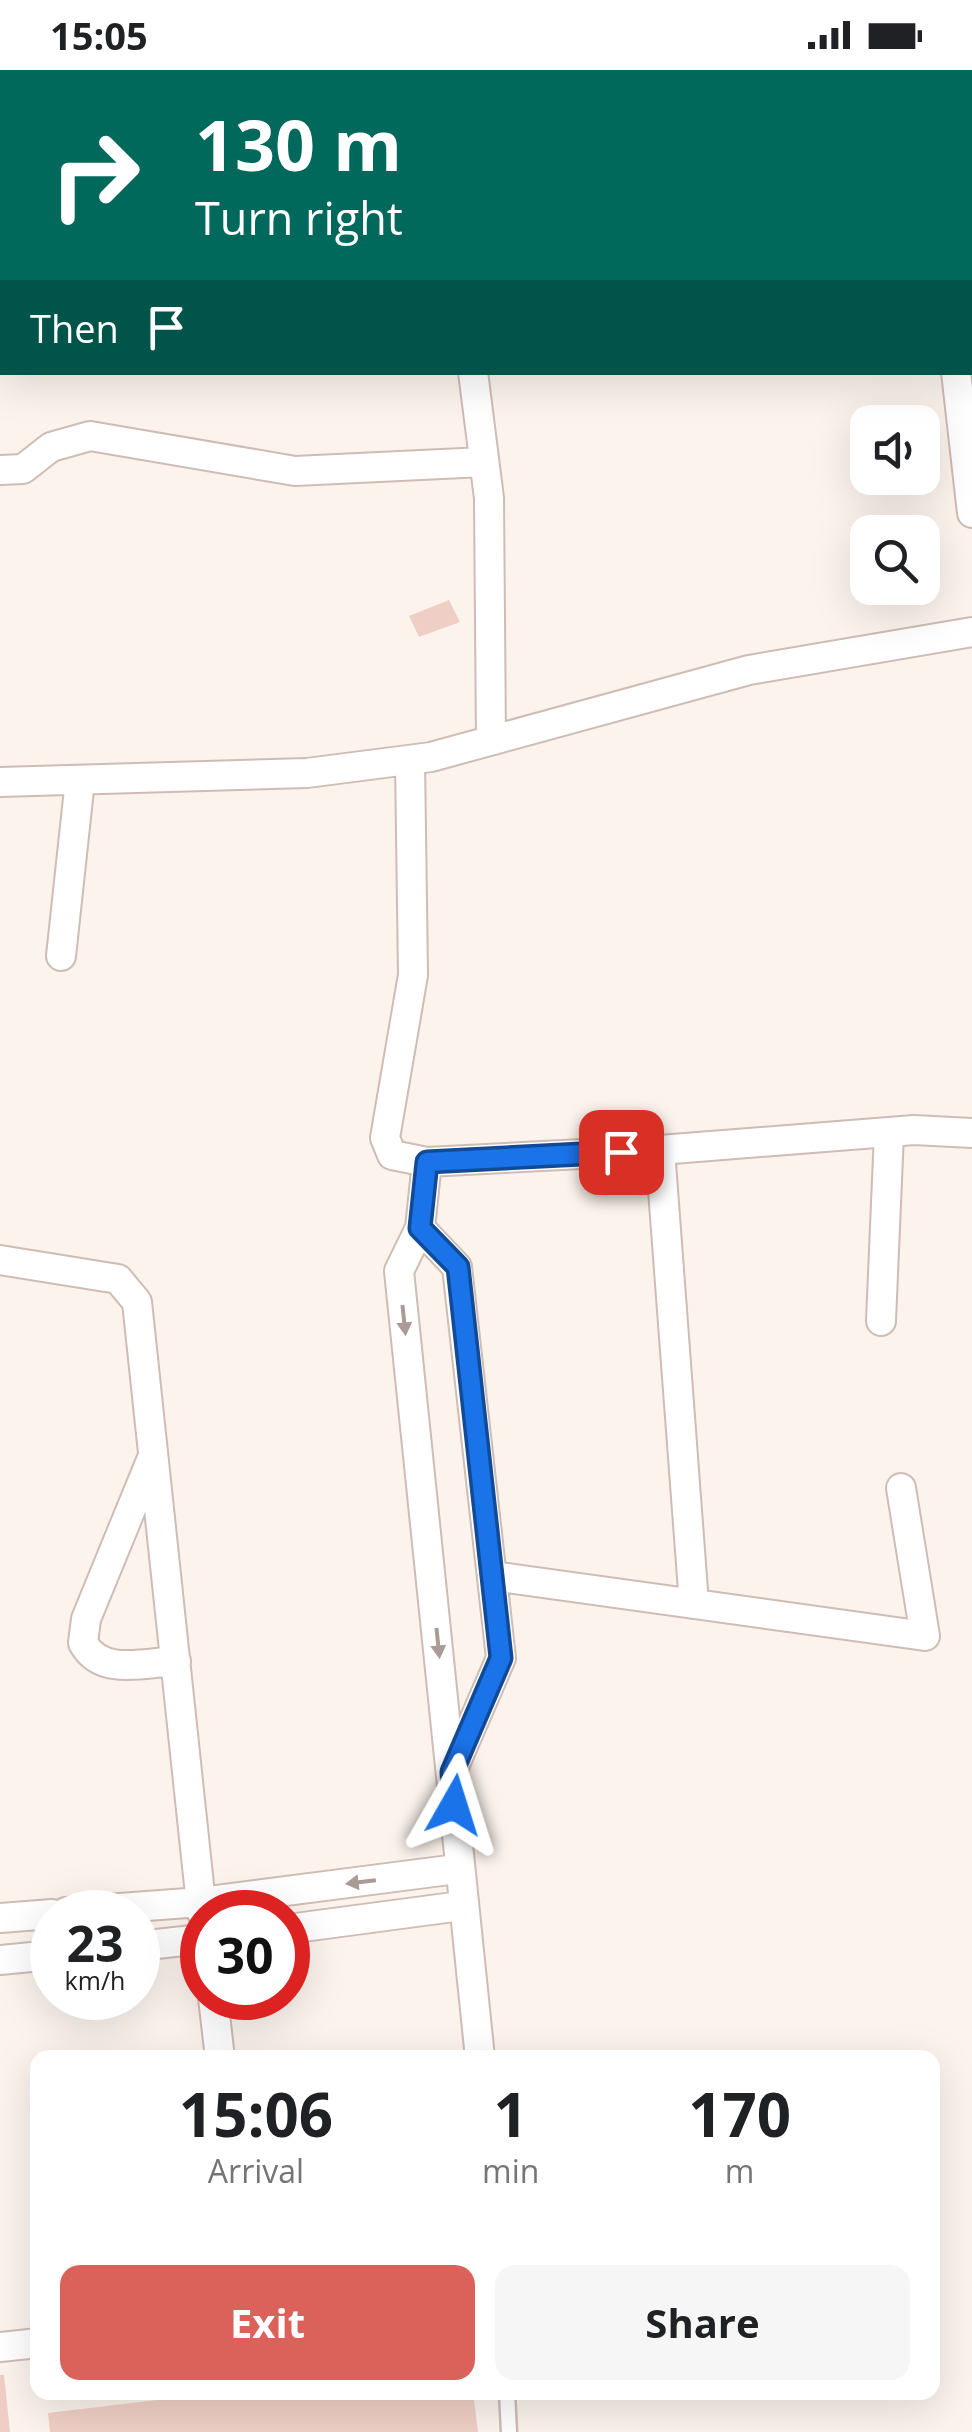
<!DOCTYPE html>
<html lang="en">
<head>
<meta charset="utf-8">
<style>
  :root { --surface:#fff; --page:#f6f6f6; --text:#202124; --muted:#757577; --accent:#db625b }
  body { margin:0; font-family:"Open Sans",sans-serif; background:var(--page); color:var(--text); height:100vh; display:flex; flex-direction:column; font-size:38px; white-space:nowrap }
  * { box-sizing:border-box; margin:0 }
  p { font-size:32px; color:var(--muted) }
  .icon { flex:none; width:55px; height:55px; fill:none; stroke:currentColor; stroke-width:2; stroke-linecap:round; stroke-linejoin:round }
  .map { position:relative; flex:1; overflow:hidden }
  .sheet { position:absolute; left:30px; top:1980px; width:910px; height:350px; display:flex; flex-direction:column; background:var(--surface); border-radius:20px; box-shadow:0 10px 40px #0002 }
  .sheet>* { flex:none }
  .top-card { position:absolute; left:0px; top:0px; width:972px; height:305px; box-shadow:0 10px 40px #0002; background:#00695c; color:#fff; overflow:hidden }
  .tools { position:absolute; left:850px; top:335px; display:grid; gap:20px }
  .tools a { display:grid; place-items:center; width:90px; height:90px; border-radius:20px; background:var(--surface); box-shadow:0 10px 40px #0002; font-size:50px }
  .speed { position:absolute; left:30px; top:1820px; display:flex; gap:20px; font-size:50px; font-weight:700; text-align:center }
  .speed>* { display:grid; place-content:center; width:130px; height:130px; border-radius:50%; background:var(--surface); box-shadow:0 10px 40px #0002; line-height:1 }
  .speed small { font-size:25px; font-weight:400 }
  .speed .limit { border:15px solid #d22; background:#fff; color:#111 }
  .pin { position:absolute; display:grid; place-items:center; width:85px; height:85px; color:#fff; margin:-42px; border-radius:20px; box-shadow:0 5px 15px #0006 }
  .me { position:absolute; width:110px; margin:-55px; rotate:6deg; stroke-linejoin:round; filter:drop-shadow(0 0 8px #0008) }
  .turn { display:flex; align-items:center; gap:35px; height:210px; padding:0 30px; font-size:45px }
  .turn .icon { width:130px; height:130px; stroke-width:2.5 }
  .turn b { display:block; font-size:70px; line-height:85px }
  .then { display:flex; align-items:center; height:95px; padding:0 30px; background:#0003; gap:20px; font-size:38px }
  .eta { display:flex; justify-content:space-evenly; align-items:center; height:170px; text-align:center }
  .eta b { font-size:60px; font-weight:700; line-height:70px }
  .action { display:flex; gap:20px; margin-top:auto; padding:20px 30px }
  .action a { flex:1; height:115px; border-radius:20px; background:var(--accent); color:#fff; font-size:40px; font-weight:700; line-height:115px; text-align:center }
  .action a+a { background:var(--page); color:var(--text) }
  .status { display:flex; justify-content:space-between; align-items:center; height:70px; padding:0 50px; background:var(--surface); direction:ltr }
  .status svg { height:28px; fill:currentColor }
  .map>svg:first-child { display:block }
  .building { fill:#efcfc5 }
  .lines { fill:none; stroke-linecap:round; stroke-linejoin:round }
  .lane-casing { stroke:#cfbcb4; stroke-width:19 }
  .street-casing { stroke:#cfbcb4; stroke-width:32 }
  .lane { stroke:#fff; stroke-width:14 }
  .street { stroke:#fff; stroke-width:28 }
  .oneway { fill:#ac9a96 }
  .route-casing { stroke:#114b97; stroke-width:25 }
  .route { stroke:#1a73e8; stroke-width:18 }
</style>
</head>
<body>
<div class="status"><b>15:05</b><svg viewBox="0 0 49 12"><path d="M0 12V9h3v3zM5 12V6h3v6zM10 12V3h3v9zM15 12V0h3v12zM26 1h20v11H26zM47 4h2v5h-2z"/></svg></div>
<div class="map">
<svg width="972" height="2362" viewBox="0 0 972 2362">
  <rect width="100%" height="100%" fill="#fbf3ec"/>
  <path class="building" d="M449 530 460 552 419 567 409 546Z
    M0 2305H4L10 2362H0Z
    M224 2322H473L478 2362H50L48 2343Z"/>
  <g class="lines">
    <defs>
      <path id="lane" d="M507 2322 509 2362"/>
      <path id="street" d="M445 0V2
        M970 126H972
        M0 139H2
        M473 302 489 428 491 670
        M956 302 972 443
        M0 400 23 399 51 377 90 366 295 401 484 392
        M410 690 413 905 385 1068 392 1085 427 1092 660 1080 914 1060 972 1063
        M0 712 307 703 431 687 749 600 972 562
        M61 886 80 710
        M660 1080 694 1534
        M427 1092 420 1158 399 1201 480 1988
        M420 1158 457 1197 501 1588 453 1699
        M0 1190 118 1209 137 1232 202 1843
        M881 1251 889 1063
        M152 1388 86 1549 83 1573C101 1606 143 1593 176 1591
        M493 1506 925 1566 901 1418
        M66 1842 201 1832 457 1799
        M0 1848 52 1844
        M288 1859 461 1836
        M138 1876 202 1869
        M0 1890 52 1885
        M213 1928 220 1988
        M0 2277 38 2273"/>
    </defs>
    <use href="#lane" class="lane-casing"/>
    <use href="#street" class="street-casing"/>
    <use href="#lane" class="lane"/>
    <use href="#street" class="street"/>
  </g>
  <defs><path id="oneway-solid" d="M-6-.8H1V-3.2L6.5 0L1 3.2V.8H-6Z" transform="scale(2.5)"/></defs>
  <g class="oneway">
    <use href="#oneway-solid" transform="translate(404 1250) rotate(84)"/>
    <use href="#oneway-solid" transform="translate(438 1573) rotate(84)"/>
    <use href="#oneway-solid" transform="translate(361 1812) rotate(173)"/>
  </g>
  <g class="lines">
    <defs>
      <path id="route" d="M454 1735 452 1702 501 1588 458 1197 420 1158 427 1092 621 1082"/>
    </defs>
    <use href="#route" class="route-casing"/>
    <use href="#route" class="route"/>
  </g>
</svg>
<div class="tools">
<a><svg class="icon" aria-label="sound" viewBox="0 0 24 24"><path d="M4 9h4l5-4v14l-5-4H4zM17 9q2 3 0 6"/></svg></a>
<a><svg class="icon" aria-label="search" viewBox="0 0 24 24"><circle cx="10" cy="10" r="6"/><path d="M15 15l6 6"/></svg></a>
</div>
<div class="speed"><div>23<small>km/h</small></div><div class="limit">30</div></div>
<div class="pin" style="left:621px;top:1082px;background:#d93025"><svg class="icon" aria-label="arrive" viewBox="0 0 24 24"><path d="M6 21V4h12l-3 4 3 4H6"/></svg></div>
<svg class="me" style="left:454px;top:1735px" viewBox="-20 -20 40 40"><path d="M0-17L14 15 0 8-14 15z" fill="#1a73e8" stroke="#fff" stroke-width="4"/></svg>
<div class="top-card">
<div class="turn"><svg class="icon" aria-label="right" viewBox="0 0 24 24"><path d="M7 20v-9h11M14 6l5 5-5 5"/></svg><div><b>130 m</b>Turn right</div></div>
<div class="then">Then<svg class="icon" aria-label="arrive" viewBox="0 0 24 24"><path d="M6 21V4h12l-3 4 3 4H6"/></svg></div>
</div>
<section class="sheet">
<div class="eta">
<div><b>15:06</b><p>Arrival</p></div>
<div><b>1</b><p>min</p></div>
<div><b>170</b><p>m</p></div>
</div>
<div class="action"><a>Exit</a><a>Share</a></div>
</section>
</div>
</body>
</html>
